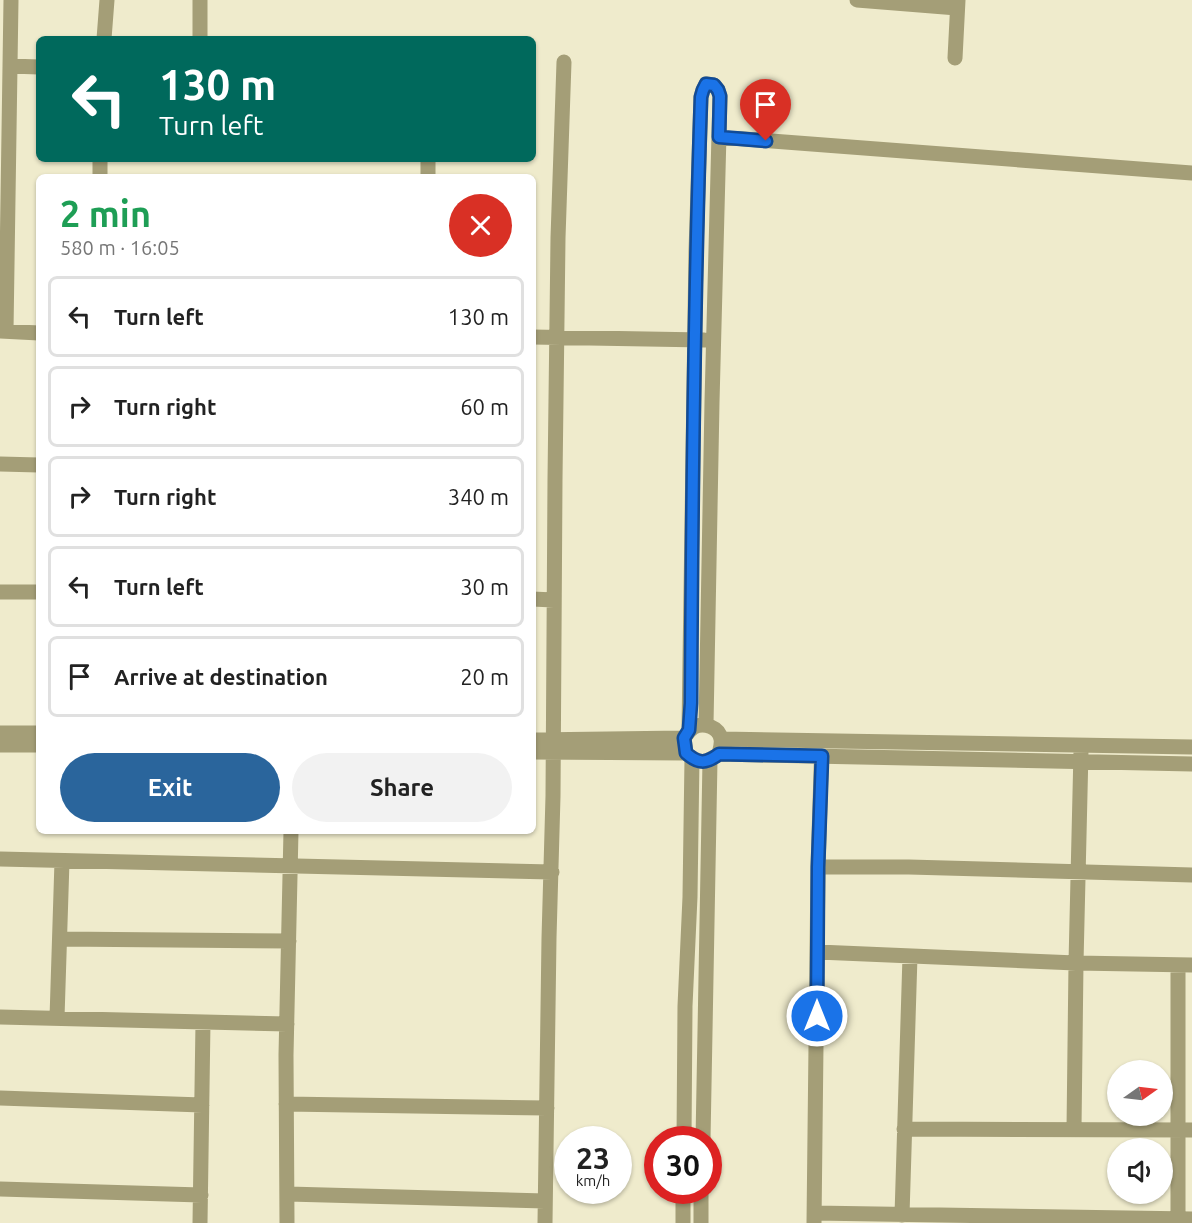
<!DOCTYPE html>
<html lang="en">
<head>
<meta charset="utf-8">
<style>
  :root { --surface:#fff; --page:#f2f2f2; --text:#222; --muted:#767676; --line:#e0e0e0; --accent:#2a659c }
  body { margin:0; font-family:Ubuntu,sans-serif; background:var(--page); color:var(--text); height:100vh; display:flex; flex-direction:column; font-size:22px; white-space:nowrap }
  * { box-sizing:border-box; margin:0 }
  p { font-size:20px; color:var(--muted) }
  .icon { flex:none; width:33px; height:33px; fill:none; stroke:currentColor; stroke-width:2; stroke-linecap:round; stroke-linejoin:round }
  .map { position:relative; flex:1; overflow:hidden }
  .sheet { position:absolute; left:36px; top:174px; width:500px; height:660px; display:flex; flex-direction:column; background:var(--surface); border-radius:9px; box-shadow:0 2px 4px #0004 }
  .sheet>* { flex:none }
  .guide { position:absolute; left:36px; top:36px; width:500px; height:126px; border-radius:9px; box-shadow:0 2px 4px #0004; background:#00695c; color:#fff; overflow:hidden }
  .needle { width:39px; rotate:76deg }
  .controls { position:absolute; left:1107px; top:1060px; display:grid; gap:12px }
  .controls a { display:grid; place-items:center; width:66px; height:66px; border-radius:50%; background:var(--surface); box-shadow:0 2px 4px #0004; font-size:30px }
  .speed { position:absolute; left:554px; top:1126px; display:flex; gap:12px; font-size:30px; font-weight:700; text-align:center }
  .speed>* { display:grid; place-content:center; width:78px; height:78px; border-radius:50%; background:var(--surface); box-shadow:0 2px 4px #0004; line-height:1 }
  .speed small { font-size:15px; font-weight:400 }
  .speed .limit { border:9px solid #d22; background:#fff; color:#111 }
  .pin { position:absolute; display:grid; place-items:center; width:51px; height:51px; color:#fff; margin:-62px -26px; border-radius:50% 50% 50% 0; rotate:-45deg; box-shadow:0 0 6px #0007 }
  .pin .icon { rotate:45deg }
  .me { position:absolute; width:66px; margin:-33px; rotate:0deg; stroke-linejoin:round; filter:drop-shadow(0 0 4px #0008) }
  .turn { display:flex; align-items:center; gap:21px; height:126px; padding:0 24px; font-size:27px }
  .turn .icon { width:78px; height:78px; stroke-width:2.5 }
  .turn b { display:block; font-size:42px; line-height:51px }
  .round { display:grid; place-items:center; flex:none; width:63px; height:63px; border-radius:32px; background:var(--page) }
  .head { display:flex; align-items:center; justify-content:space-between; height:102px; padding:0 24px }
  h1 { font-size:36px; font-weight:700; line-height:45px; color:#1e9e55 }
  .action { display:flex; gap:12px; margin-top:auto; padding:12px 24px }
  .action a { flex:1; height:69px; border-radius:36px; background:var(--accent); color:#fff; font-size:24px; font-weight:700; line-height:69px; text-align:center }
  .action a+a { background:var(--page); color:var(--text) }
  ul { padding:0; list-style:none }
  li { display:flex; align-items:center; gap:18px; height:81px; margin:0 12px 9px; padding:0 12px; border:3px solid var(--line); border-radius:9px }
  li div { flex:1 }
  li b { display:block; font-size:22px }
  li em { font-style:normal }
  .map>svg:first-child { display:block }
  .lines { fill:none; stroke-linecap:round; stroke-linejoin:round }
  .minor { stroke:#a49e77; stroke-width:15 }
  .route-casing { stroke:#114b97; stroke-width:15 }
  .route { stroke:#1a73e8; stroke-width:10 }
</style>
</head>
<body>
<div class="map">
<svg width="1192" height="1223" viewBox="0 0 1192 1223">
  <rect width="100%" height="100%" fill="#efebcc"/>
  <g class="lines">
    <path class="minor" d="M200 0V39
      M857 0 957 8
      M104 39 107 0
      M955 58 958 0
      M10 66 39 67
      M719 137 1192 173
      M428 159V177
      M100 177V159
      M0 331 39 333
      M6 331 11 0
      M532 337 704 340
      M0 464 39 465
      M0 592H39
      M532 599 554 600
      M689 730 696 251 701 97 703 90 706 84 714 85 718 90 720 96 712 402 706 725
      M0 733H39
      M721 739 1192 747
      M532 740 684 738
      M0 745H39
      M532 752 686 753
      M719 754C720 750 722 744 721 739 719 727 704 722 694 727 689 730 687 734 684 738L686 753C699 765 706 763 719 754L1192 764
      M0 859 552 872
      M818 867H909L1192 875
      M60 939 289 941
      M818 952 1076 963 1192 965
      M1178 965V1219
      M0 1017 287 1024
      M57 1018 62 861
      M0 1098 202 1105
      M286 1104 547 1108
      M904 1129 1192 1130
      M1074 1129 1076 963 1081 751
      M684 1140 685 1006 690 897 692 758
      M703 1140 710 760
      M0 1189 201 1195
      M288 1194 545 1201
      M814 1213 1192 1219
      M902 1215 910 956
      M200 1223 203 1022
      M287 1223 286 1055 291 831
      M545 1223 549 938 553 796 555 480 558 238 564 62
      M683 1223V1191
      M701 1223V1191
      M814 1223 818 867 822 741"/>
  </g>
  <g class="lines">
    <defs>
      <path id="route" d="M766 141 719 137 720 96 718 90 714 85 706 84 703 90 701 97C694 299 692 501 691 703L689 730 684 738 686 753C698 764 706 764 719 754L822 756 818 867 817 1016"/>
    </defs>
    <use href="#route" class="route-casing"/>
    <use href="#route" class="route"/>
  </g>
</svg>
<div class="controls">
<a><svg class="needle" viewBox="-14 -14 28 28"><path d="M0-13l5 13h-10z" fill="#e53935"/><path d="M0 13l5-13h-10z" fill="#767676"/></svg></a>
<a><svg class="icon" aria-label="sound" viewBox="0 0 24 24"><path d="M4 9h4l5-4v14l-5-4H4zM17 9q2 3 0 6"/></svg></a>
</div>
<div class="speed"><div>23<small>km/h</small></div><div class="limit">30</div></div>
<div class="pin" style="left:766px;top:141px;background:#d93025"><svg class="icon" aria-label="arrive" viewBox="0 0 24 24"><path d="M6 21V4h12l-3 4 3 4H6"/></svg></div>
<svg class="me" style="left:817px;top:1016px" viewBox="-20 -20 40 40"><circle r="17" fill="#1a73e8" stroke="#fff" stroke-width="3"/><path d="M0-11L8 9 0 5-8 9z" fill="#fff"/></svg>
<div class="guide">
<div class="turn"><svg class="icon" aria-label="left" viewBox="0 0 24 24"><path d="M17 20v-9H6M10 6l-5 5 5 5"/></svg><div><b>130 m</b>Turn left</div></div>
</div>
<section class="sheet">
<div class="head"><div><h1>2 min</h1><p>580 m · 16:05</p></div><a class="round" style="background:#d93025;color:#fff"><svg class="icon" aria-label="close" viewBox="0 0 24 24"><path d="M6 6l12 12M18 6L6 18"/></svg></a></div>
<ul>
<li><svg class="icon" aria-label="left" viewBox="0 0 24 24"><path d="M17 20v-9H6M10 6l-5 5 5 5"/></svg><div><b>Turn left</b></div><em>130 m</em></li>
<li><svg class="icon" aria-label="right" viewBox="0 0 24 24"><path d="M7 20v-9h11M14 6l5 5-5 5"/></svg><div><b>Turn right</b></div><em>60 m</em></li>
<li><svg class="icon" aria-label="right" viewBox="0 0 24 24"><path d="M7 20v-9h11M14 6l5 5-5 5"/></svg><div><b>Turn right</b></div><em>340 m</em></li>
<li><svg class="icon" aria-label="left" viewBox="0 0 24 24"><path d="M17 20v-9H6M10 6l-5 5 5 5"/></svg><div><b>Turn left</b></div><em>30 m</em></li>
<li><svg class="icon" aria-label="arrive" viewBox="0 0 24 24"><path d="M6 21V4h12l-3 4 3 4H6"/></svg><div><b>Arrive at destination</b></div><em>20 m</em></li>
</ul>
<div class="action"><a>Exit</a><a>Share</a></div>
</section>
</div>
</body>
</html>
